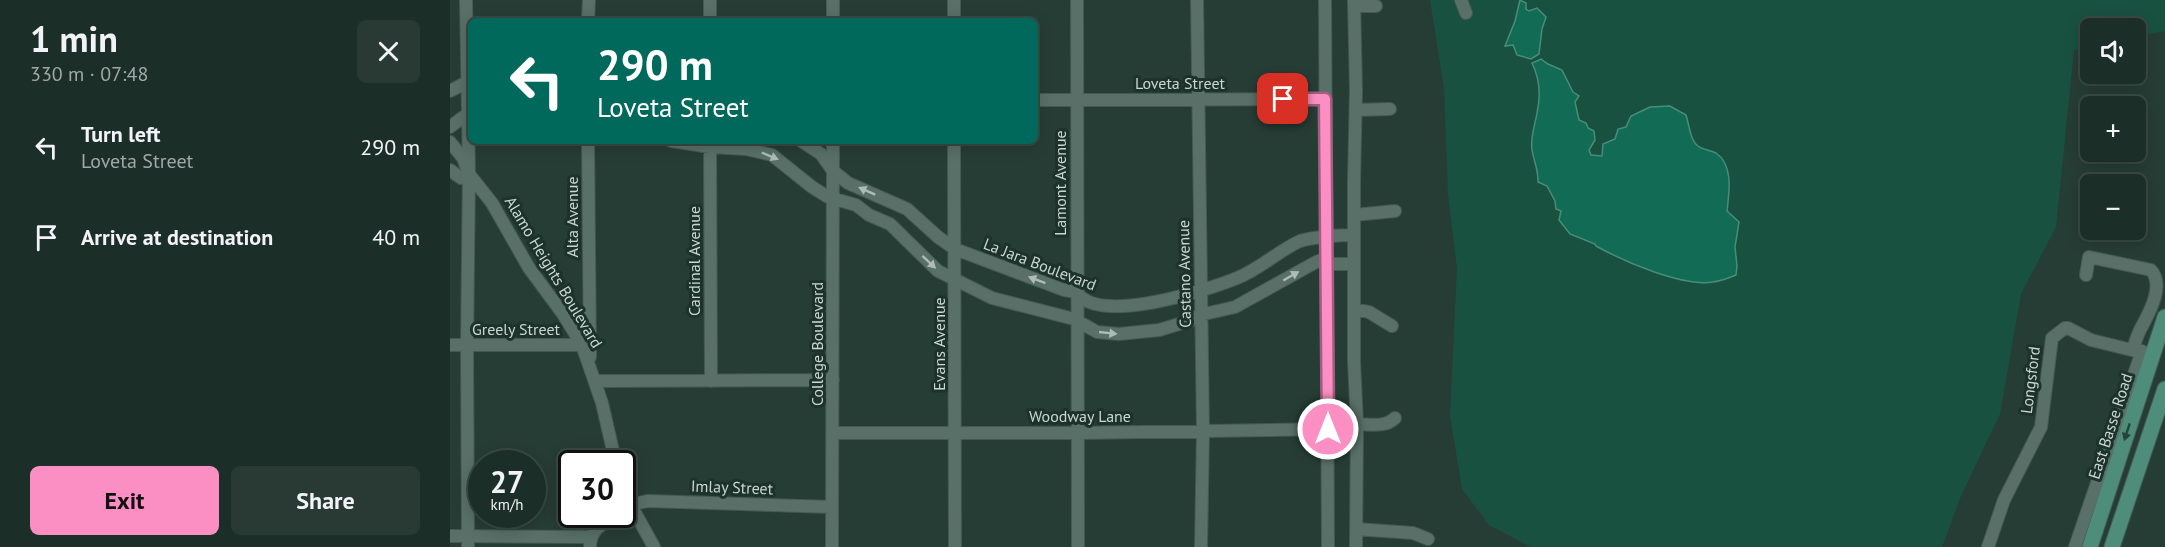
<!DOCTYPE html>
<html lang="en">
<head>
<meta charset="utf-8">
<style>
  :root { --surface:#1c2e28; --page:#293a34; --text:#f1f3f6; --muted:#a0a8a8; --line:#3a4a45; --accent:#fb8fc4 }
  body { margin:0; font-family:"PT Sans",sans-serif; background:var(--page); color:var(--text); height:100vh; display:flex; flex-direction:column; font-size:22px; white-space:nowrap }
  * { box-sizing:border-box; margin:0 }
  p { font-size:20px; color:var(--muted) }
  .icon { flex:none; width:33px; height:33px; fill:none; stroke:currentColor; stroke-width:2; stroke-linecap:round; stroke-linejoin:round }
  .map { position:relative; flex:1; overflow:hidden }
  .drawer { display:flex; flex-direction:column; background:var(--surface); width:450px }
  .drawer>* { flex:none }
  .banner { position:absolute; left:18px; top:18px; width:570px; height:126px; border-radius:9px; box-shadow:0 3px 15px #0003,0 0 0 2px var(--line); background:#00695c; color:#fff; overflow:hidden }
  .tools { position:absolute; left:1630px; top:18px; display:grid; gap:12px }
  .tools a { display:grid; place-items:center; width:66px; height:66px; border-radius:9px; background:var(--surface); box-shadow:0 3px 15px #0003,0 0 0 2px var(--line); font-size:30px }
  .speed { position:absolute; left:18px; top:450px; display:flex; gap:12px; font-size:30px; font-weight:700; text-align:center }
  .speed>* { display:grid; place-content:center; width:78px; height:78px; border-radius:50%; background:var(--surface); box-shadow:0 3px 15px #0003,0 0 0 2px var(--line); line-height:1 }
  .speed small { font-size:15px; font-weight:400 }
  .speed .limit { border:3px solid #111; border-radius:9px; background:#fff; color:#111 }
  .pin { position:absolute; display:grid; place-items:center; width:51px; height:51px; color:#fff; margin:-26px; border-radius:12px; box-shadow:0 3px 9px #0006 }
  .me { position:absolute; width:66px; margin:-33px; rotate:0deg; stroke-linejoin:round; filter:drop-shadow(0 0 4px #0008) }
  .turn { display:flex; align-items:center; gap:21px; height:126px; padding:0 30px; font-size:27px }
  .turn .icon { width:78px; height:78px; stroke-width:2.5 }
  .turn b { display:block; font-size:42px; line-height:51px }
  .round { display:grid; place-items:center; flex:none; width:63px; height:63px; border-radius:9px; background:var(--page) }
  .head { display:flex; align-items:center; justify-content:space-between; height:102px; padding:0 30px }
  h1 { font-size:36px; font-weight:800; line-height:45px }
  .primary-button { display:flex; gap:12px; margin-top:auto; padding:12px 30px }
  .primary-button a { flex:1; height:69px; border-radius:9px; background:var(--accent); color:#111; font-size:24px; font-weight:800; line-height:69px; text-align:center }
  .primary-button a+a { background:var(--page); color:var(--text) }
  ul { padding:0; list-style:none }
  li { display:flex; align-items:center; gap:18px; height:90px; padding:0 30px }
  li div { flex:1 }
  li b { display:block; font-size:22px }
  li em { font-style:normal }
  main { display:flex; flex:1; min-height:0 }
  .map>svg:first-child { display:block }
  .green { fill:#195141 }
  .water { fill:#126c55; stroke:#498c7a; stroke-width:1.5 }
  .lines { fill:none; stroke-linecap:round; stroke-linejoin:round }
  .minor-casing { stroke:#455952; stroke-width:14 }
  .major-casing { stroke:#455952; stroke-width:17 }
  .minor { stroke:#587067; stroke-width:12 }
  .major { stroke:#4d8d79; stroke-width:15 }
  .oneway { fill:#adbcb6 }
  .oneway2 { fill:#26443b }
  .route-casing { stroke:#a35d7f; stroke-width:15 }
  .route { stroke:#fb8fc4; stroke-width:10 }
  .labels { text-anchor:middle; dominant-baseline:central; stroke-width:6; stroke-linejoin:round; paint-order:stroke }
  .street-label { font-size:16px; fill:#c9d6d1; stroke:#1c322b }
</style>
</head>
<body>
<main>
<section class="drawer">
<div class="head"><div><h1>1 min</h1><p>330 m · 07:48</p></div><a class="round"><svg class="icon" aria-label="close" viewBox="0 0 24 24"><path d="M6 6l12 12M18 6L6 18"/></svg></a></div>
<ul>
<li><svg class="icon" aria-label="left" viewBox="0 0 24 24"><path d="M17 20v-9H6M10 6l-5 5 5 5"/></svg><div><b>Turn left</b><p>Loveta Street</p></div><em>290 m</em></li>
<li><svg class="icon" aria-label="arrive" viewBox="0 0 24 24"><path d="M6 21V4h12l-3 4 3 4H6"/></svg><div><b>Arrive at destination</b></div><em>40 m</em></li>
</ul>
<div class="primary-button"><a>Exit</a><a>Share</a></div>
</section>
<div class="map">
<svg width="1715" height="547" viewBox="0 0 1715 547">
  <rect width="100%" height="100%" fill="#263d35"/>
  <path class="green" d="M980 0H1715V31L1686 37V28H1641V46L1624 50 1606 227 1571 294 1550 414 1511 496 1492 547H1081L1039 525 1012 489 1000 415 1007 268 998 194 994 88Z"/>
  <path class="water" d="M1070 0 1076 3V9L1079 11 1087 8 1096 17 1092 29 1089 54 1081 59 1067 55 1063 45 1055 46 1065 21Z
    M1091 59 1098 64 1112 70 1123 92 1129 96 1125 102 1129 120 1136 123 1138 128 1144 131 1145 140 1139 150 1141 155 1152 156 1153 144 1165 139 1168 129 1176 127 1181 116 1200 107 1220 106 1236 115C1239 124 1240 140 1248 146 1253 150 1261 150 1266 153 1284 165 1279 193 1277 211L1289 222 1285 247 1287 266 1286 275C1279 278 1271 281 1263 282 1232 287 1173 261 1146 246L1145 244 1120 234 1109 220 1111 211 1106 209 1105 201 1097 186 1088 182C1088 167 1084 163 1082 150 1080 138 1085 125 1087 113 1091 95 1090 79 1082 63Z"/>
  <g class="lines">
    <defs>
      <path id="minor" d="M16 0 19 174 17 345 18 547
        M383 0V21
        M504 0V21
        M627 0 628 547
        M747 0 753 431 751 547
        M875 0 878 547
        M904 0 906 90 904 181V361L907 424 906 547
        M1011 0 1016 13
        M904 6H926
        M138 21 139 0
        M260 21V0
        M0 91 21 80
        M585 100 875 99
        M906 110 940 109
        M0 127 20 112
        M138 141 140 357
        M221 141 260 147 296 149 322 155 362 187 378 197 406 205 419 215 440 224 488 271 542 298 624 319 647 332 669 334 709 330 739 321 750 315 785 307 866 262 877 258
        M260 141 261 381
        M351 141 371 154 383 171 398 183 457 209 488 237 505 249 614 290 627 292C647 326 758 290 787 278 810 269 828 251 850 241 862 237 891 235 904 235
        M504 141 505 547
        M0 142 13 158 19 174 42 203 79 268 113 314 132 345 152 403 166 464
        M0 170 11 178 19 174
        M904 215 945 211
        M877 264H904
        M1636 275 1639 257 1701 270C1715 286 1699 313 1690 330 1687 336 1685 343 1683 349
        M905 309 919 312 942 326
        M0 345H132
        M146 381 383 380
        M907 424C920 424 935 428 945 418
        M383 433H627L878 429
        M172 489 204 547
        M172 512 188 503 198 501 382 507
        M906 529 963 533 978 539
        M0 536 140 537
        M140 547C140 528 154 524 168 514
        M382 547 383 141
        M1538 547 1554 500 1591 427 1602 338 1615 328H1618L1641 340 1702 355
        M1625 547 1692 351"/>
      <path id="major" d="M1640 547 1715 317
        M1662 547 1715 389"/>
    </defs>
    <use href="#minor" class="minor-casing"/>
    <use href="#major" class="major-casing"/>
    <use href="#minor" class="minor"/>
    <use href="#major" class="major"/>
  </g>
  <defs><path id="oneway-solid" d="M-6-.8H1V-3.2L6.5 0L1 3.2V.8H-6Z" transform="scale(1.5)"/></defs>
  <g class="oneway">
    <use href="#oneway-solid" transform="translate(320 156) rotate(23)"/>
    <use href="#oneway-solid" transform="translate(417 191) rotate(-156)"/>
    <use href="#oneway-solid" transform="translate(479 262) rotate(43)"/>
    <use href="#oneway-solid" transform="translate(841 276) rotate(-30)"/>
    <use href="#oneway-solid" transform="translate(587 280) rotate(-159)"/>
    <use href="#oneway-solid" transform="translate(658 333) rotate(6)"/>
  </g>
  <use class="oneway2" href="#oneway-solid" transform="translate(1677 432) rotate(108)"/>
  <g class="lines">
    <defs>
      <path id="route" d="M833 99H875L878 429"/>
    </defs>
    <use href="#route" class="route-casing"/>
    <use href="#route" class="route"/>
  </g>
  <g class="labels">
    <g class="street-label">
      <text x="730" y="83">Loveta Street</text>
      <text transform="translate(610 183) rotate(-90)">Lamont Avenue</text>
      <text transform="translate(122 217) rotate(-90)">Alta Avenue</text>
      <text transform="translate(244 261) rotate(-90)">Cardinal Avenue</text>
      <text transform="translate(590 264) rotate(21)">La Jara Boulevard</text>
      <text transform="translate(104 272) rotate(59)">Alamo Heights Boulevard</text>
      <text transform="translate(734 274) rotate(-91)">Castano Avenue</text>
      <text x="66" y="329">Greely Street</text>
      <text transform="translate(367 344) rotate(-90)">College Boulevard</text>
      <text transform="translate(489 344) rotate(-90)">Evans Avenue</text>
      <text transform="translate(1580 380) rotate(-83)">Longsford</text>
      <text x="630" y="416">Woodway Lane</text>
      <text transform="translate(1660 426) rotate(-72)">East Basse Road</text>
      <text transform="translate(282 487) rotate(2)">Imlay Street</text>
    </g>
  </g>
</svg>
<div class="tools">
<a><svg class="icon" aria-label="sound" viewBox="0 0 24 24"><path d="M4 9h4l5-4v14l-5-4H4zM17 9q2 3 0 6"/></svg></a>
<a>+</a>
<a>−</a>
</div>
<div class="speed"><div>27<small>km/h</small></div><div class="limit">30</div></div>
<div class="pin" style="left:833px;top:99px;background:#d93025"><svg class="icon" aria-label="arrive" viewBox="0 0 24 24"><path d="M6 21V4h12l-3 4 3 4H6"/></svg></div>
<svg class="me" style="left:878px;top:429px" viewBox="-20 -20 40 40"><circle r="17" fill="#fb8fc4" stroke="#fff" stroke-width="3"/><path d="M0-11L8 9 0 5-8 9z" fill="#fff"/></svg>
<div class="banner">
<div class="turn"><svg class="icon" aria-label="left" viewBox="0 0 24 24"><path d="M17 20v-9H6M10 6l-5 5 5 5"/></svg><div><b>290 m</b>Loveta Street</div></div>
</div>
</div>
</main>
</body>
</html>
